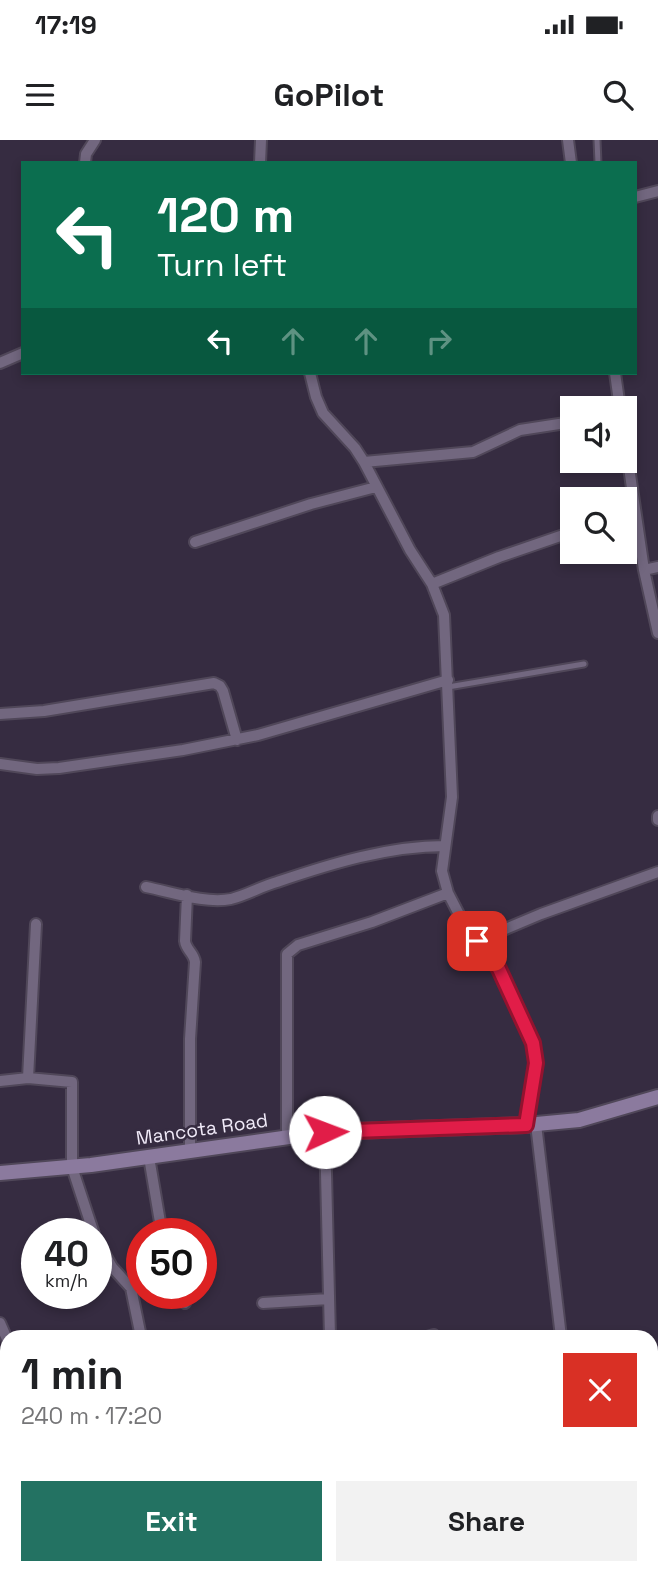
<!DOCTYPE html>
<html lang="en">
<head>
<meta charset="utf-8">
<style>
  :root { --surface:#fff; --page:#f2f2f2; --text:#202124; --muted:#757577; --accent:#237262 }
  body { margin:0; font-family:"Space Grotesk",sans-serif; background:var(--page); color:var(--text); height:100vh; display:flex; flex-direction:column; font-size:26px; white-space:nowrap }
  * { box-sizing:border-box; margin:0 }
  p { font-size:23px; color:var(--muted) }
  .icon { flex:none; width:38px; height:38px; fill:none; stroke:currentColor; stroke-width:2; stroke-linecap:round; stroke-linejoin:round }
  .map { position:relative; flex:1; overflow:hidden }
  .drawer { position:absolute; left:0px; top:1190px; width:658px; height:245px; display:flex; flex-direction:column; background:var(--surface); border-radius:21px 21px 0 0; box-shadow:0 4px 10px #0003 }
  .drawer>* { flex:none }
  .banner { position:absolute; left:21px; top:21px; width:616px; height:214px; border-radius:0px; box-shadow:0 4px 10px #0003; background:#0b6e4f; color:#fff; overflow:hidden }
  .fabs { position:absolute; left:560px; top:256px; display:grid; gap:14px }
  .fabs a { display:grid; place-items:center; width:77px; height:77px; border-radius:0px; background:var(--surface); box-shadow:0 4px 10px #0003; font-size:35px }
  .speed { position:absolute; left:21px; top:1078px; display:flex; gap:14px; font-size:35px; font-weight:700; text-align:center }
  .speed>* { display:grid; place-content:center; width:91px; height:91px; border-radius:50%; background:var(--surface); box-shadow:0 4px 10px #0003; line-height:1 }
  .speed small { font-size:18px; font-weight:400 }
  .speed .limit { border:10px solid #d22; background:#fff; color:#111 }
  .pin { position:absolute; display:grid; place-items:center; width:60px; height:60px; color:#fff; margin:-30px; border-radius:14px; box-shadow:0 4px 10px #0006 }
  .me { position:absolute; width:77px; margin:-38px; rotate:88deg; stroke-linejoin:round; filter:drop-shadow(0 0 5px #0008) }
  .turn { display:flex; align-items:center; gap:24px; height:147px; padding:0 21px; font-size:32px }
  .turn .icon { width:91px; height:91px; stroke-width:2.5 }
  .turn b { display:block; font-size:49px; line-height:60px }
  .lanes { display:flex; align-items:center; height:66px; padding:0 21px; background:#0003; justify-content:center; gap:35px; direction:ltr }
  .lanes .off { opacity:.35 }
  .round { display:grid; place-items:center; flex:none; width:74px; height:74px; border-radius:0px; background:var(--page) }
  .summary { display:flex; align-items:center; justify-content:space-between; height:119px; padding:0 21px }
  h1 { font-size:42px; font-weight:700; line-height:52px }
  .button { display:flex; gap:14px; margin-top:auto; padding:14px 21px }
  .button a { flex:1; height:80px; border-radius:0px; background:var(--accent); color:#fff; font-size:28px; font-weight:700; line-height:80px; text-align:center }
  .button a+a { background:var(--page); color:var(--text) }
  .status { display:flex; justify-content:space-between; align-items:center; height:49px; padding:0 35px; background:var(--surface); direction:ltr }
  .status svg { height:19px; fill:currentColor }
  header { display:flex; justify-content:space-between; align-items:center; height:91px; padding:0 21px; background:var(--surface); font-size:32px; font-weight:700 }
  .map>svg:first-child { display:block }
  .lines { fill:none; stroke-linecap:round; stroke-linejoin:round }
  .service-casing { stroke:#504759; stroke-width:9 }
  .minor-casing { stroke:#504759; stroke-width:14 }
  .secondary-casing { stroke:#504759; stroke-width:18 }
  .service { stroke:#72677f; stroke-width:5 }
  .minor { stroke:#72677f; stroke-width:10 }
  .secondary { stroke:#8b7a9e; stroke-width:14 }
  .route-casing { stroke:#92132f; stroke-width:18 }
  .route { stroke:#e11d48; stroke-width:12 }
  .labels { text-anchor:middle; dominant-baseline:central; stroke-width:5; stroke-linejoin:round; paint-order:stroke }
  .street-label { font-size:19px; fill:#f0eaf8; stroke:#362c41 }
</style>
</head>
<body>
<div class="status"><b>17:19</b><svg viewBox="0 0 49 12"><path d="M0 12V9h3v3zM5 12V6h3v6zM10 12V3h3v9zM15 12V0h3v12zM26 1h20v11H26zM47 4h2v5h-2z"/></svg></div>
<header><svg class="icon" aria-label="menu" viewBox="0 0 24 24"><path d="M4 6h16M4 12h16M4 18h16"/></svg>GoPilot<svg class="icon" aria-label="search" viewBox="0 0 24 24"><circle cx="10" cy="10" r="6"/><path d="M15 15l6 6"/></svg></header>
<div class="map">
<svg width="658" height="1435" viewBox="0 0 658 1435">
  <rect width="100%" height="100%" fill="#362c41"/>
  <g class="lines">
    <defs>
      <path id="service" d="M597 0 598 23
        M448 547 584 524"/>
      <path id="minor" d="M568 0 571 23
        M85 23 86 14 95 0
        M260 23 261 0
        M635 57 658 51
        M0 223 23 213
        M310 233 316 257 323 273 355 308 364 322 410 410 432 444 444 475 452 657 442 731 448 753 465 786 491 816 499 829 533 903 536 923 526 985
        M615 233 620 268
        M625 300 644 430 658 493
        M364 322 473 312 520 290 572 282
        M195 402 311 364 376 347
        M644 430 658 427
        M432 444 499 417 572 392
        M0 574 44 571 214 543 220 546 223 551 237 600
        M0 624 37 629 59 628 183 610 258 595 448 540
        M658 676V680
        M146 747C172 752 205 764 231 759 247 755 262 746 277 742 330 724 388 706 445 706
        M187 755 185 801C186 810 194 813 195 822L190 899V1010
        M477 801 541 774 658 732
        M28 938 36 784
        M0 941 28 938 72 942V1027L94 1094
        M536 984 561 1197
        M325 992 330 1197
        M287 996V814L298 805 372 782 448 753
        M149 1017 162 1094
        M96 1099 112 1127 131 1148 141 1197
        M181 1153 185 1163
        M263 1163 329 1159
        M0 1183 7 1199
        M427 1197 434 1195
        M651 1239H658
        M0 1376 7 1372
        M187 1428 188 1435
        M381 1428 383 1435
        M528 1428 531 1435
        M78 1435 85 1428
        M414 1435 432 1428"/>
      <path id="secondary" d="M0 1033 91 1025 325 992 526 985 579 980 658 957"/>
    </defs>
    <use href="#service" class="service-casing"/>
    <use href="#minor" class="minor-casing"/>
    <use href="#secondary" class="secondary-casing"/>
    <use href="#service" class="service"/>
    <use href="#minor" class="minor"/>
    <use href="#secondary" class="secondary"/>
  </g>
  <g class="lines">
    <defs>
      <path id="route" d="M325 992 526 985 536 923 533 903 499 829 491 816 477 801"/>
    </defs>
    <use href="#route" class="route-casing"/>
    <use href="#route" class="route"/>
  </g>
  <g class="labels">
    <g class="street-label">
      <text transform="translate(202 989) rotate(-8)">Mancota Road</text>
    </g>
  </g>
</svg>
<div class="fabs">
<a><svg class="icon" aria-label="sound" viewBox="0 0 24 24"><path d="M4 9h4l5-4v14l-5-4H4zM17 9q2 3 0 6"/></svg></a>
<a><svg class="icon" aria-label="search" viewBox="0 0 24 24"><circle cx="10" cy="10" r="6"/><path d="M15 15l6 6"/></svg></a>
</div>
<div class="speed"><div>40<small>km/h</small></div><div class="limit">50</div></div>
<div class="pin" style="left:477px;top:801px;background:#d93025"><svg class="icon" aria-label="arrive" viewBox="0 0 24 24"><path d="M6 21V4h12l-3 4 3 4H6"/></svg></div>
<svg class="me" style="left:325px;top:992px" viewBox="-20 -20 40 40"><circle r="19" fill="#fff"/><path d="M0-13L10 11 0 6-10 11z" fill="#e11d48"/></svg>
<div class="banner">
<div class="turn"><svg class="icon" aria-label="left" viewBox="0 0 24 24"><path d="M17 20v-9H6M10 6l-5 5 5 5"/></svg><div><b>120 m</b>Turn left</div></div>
<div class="lanes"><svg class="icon" aria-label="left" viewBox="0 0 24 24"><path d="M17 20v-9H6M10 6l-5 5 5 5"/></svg><svg class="icon off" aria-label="ahead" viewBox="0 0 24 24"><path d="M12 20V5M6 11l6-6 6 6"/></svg><svg class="icon off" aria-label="ahead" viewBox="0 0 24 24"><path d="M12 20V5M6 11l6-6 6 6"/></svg><svg class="icon off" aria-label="right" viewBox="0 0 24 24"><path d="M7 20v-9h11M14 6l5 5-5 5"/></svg></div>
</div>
<section class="drawer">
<div class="summary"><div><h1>1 min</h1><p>240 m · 17:20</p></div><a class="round" style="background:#d93025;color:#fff"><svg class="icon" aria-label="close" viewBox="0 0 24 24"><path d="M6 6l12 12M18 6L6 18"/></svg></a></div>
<div class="button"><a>Exit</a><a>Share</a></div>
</section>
</div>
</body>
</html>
